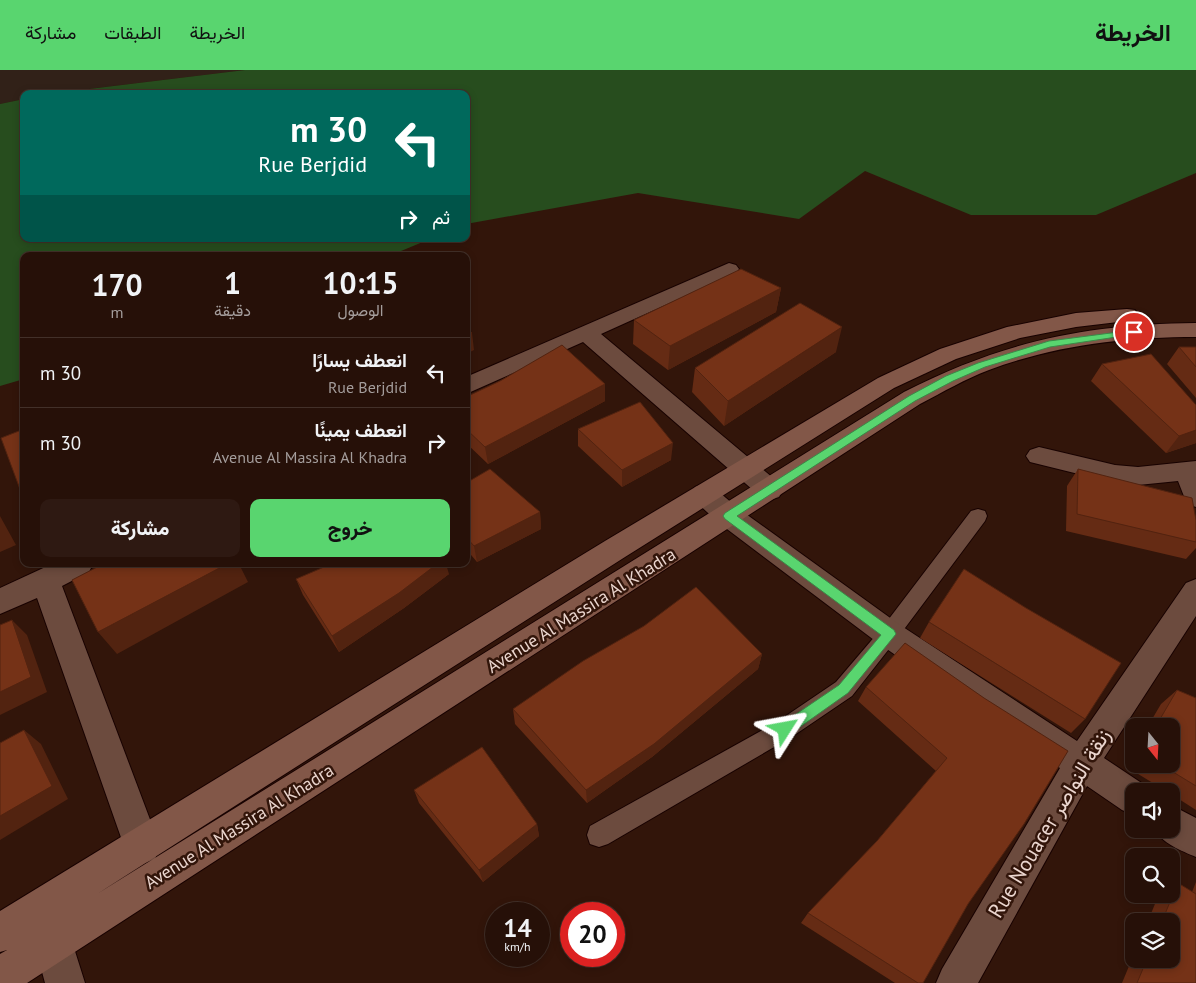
<!DOCTYPE html>
<html lang="ar">
<head>
<meta charset="utf-8">
<style>
  :root { --surface:#261008; --page:#2e1912; --text:#f1f3f6; --muted:#a49d9c; --line:#423029; --accent:#59d56f }
  body { margin:0; font-family:"PT Sans",Vazirmatn,sans-serif; background:var(--page); color:var(--text); direction:rtl; height:100vh; display:flex; flex-direction:column; font-size:19px; white-space:nowrap }
  * { box-sizing:border-box; margin:0 }
  p { font-size:16px; color:var(--muted) }
  .icon { flex:none; width:28px; height:28px; fill:none; stroke:currentColor; stroke-width:2; stroke-linecap:round; stroke-linejoin:round }
  .map { position:relative; flex:1; overflow:hidden; direction:ltr }
  .details { position:absolute; left:20px; top:182px; width:450px; height:315px; display:flex; flex-direction:column; background:var(--surface); border-radius:10px; box-shadow:0 2px 8px #0003,0 0 0 1px var(--line); direction:rtl }
  .details>* { flex:none }
  .banner { position:absolute; left:20px; top:20px; width:450px; height:152px; border-radius:10px; box-shadow:0 2px 8px #0003,0 0 0 1px var(--line); direction:rtl; background:#00695c; color:#fff; overflow:hidden }
  .needle { width:32px; rotate:162deg }
  .buttons { position:absolute; left:1125px; top:648px; display:grid; gap:10px }
  .buttons a { display:grid; place-items:center; width:55px; height:55px; border-radius:10px; background:var(--surface); box-shadow:0 2px 8px #0003,0 0 0 1px var(--line); font-size:25px }
  .speed { position:absolute; left:485px; top:832px; display:flex; gap:10px; font-size:25px; font-weight:700; text-align:center }
  .speed>* { display:grid; place-content:center; width:65px; height:65px; border-radius:50%; background:var(--surface); box-shadow:0 2px 8px #0003,0 0 0 1px var(--line); line-height:1 }
  .speed small { font-size:12px; font-weight:400 }
  .speed .limit { border:8px solid #d22; background:#fff; color:#111 }
  .pin { position:absolute; display:grid; place-items:center; width:42px; height:42px; color:#fff; margin:-21px; border:2px solid #fff; border-radius:50%; box-shadow:0 1px 5px #0007 }
  .me { position:absolute; width:55px; margin:-28px; rotate:56deg; stroke-linejoin:round; filter:drop-shadow(0 0 4px #0008) }
  .turn { display:flex; align-items:center; gap:18px; height:105px; padding:0 20px; font-size:22px }
  .turn .icon { width:65px; height:65px; stroke-width:2.5 }
  .turn b { display:block; font-size:35px; line-height:42px }
  .then { display:flex; align-items:center; height:48px; padding:0 20px; background:#0003; gap:10px; font-size:19px }
  .eta { display:flex; justify-content:space-evenly; align-items:center; height:85px; text-align:center }
  .eta b { font-size:30px; font-weight:800; line-height:35px }
  .primary-button { display:flex; gap:10px; margin-top:auto; padding:10px 20px }
  .primary-button a { flex:1; height:58px; border-radius:10px; background:var(--accent); color:#111; font-size:20px; font-weight:800; line-height:58px; text-align:center }
  .primary-button a+a { background:var(--page); color:var(--text) }
  ul { padding:0; list-style:none }
  li { display:flex; align-items:center; gap:15px; height:70px; padding:0 20px; border-top:1px solid var(--line) }
  li div { flex:1 }
  li b { display:block; font-size:19px }
  li em { font-style:normal }
  header { display:flex; align-items:center; gap:30px; box-sizing:border-box; height:70px; padding:0 25px; background:var(--accent); color:#111 }
  header strong { font-size:24px }
  nav { display:flex; gap:28px; margin-inline-start:auto; font-size:18px }
  .map>svg:first-child { display:block }
  .industrial { fill:#312118 }
  .green { fill:#274d1e }
  .lines { fill:none; stroke-linecap:round; stroke-linejoin:round }
  .lane-casing { stroke:#180200; stroke-width:2 }
  .street-casing { stroke:#180200; stroke-width:2 }
  .secondary-casing { stroke:#180200; stroke-width:2 }
  .lane { fill:#6c4b3e; fill-rule:evenodd }
  .street { fill:#6c4b3e; fill-rule:evenodd }
  .secondary { fill:#825748; fill-rule:evenodd }
  .wall { fill:#652b14 }
  .shaded-wall { fill:#522310 }
  .building { fill:#753217; stroke:#522310 }
  .route { fill:#59d56f; stroke:#3a8a48 }
  .labels { text-anchor:middle; dominant-baseline:central; stroke-width:5; stroke-linejoin:round; paint-order:stroke }
  .street-label { font-size:18px; fill:#ebd6cf; stroke:#32150a }
  .near-street-label { font-size:21px; fill:#ebd6cf; stroke:#32150a }
</style>
</head>
<body>
<header>
<strong>الخريطة</strong>
<nav><a>الخريطة</a><a>الطبقات</a><a>مشاركة</a></nav>
</header>
<div class="map">
<svg width="1196" height="913" viewBox="0 0 1196 913">
  <rect width="100%" height="100%" fill="#32150a"/>
  <path class="industrial" d="M0 0H245L48 24H24V29L0 34Z"/>
  <path class="green" d="M245 0H1196V103L1096 145H971L865 101 799 149 638 123 466 154V24H48Z
    M24 29V169H430L389 186H24V309L0 316V34Z"/>
  <g class="lines">
    <defs>
      <path id="lane" d="M978 439 985 441 987 446 985 451 896 570 852 626 793 666 608 774 599 777 590 774 587 765 590 756 777 652 836 612 882 558 971 441Z"/>
      <path id="street" d="M729 193 736 195 739 199 736 203 601 264 779 413 783 420 779 427 770 430 761 427 583 272 466 324V307Z
        M1039 377 1115 395 1138 397 1196 391V437L1187 434 1178 411 1138 415 1115 413 1030 392 1026 386 1030 380Z
        M704 414 713 417 739 439 900 555 1077 671 1186 513 1196 509V546L1104 688 1146 716 1149 721H1134V745L1122 740 1087 716 978 913H936L942 899 1060 698 878 573 719 453 695 431 691 424 695 417Z
        M52 494H93L89 502 62 516 160 776 155 789 142 794 129 789 124 776 37 528 0 544V518Z
        M1171 735 1196 748V787C1182 781 1161 773 1155 759H1171Z
        M49 838 63 843 85 913H45L30 857 35 843Z"/>
      <path id="secondary" d="M1127 239 1135 240 1138 245 1135 250 1076 257 1020 268 956 289 894 318 625 487 97 824 904 322C1002 272 1086 254 1196 253V267C1125 267 1056 275 989 300 965 309 943 322 920 334L27 913H0V884L7 880 0 882V841L605 471 878 308 940 279 1007 257 1076 243Z"/>
    </defs>
    <use href="#lane" class="lane-casing"/>
    <use href="#street" class="street-casing"/>
    <use href="#secondary" class="secondary-casing"/>
    <use href="#lane" class="lane"/>
    <use href="#street" class="street"/>
    <use href="#secondary" class="secondary"/>
  </g>
  <path class="wall" d="M781 218 776 242 668 300 633 274 634 250Z
    M1179 277H1196V328L1167 294Z
    M836 282 724 356 692 322 695 298Z
    M1102 294 1196 373 1166 383 1091 311Z
    M500 311 605 314V331L488 394 466 373V327Z
    M578 359 671 390 622 417 578 376Z
    M1078 399 1196 450V478L1186 489 1066 461 1067 416Z
    M466 413 540 442 541 459 477 492 466 479Z
    M449 504 404 538 339 582 303 525 296 509Z
    M929 552 1085 649 1071 663 920 568Z
    M762 584 758 599 652 687 587 733 515 654 513 639Z
    M866 617 984 628 968 834 923 913H895L801 853 808 843 877 771 936 701 858 631Z
    M1177 620 1196 628V740L1171 724V721H1166L1125 696 1134 680V694H1171V656H1148L1161 634Z
    M414 720 537 754 539 766 483 812 419 733Z
    M1196 812V913H1122L1134 884V889H1171V851H1148L1159 824H1171V817L1178 813 1192 822Z"/>
  <path class="shaded-wall" d="M781 218 776 242 668 300 670 276Z
    M842 257 836 282 724 356 728 331Z
    M472 263 474 280 466 284V266Z
    M605 314V331L488 394 485 377Z
    M1196 360V373L1166 383 1179 366Z
    M673 373 671 390 622 417V400Z
    M540 442 541 459 477 492 474 476Z
    M0 446 16 475 0 482Z
    M227 494H239L248 512 117 584 98 562Z
    M437 494H446L449 504 404 538 339 582 332 566Z
    M12 550 27 565 47 622 0 645V622Z
    M762 584 758 599 652 687 587 733 586 720Z
    M24 660 41 674 68 729 0 770V746Z
    M537 754 539 766 483 812 479 800Z"/>
  <path class="building" d="M741 199 781 218 670 276 634 250Z
    M800 233 842 257 728 331 695 298Z
    M466 258 472 263 466 266Z
    M562 275 605 314 485 377 466 359V327L500 311Z
    M1179 277H1196V297Z
    M1151 284 1196 335V360L1179 366 1102 294Z
    M640 332 673 373 622 400 578 359Z
    M24 359V430L1 368Z
    M490 399 540 442 474 476 466 467V413Z
    M1078 399 1192 428 1196 450V472L1077 444Z
    M103 494H227L98 562 72 510Z
    M331 494H437L399 523 332 566 296 509Z
    M964 499 1026 538 1121 593 1085 649 929 552Z
    M696 517 762 584 654 674 586 720 513 639 583 591 644 556Z
    M12 550 31 607 0 622V555Z
    M905 573 984 628 1068 681 1024 754 968 834 923 913H918L808 843 877 771 947 688 866 617Z
    M1177 620 1196 628V716L1160 694H1171V656H1156Z
    M24 660 52 716 0 746V673Z
    M482 677 537 754 479 800 414 720Z
    M1178 813 1196 824V913H1137L1147 889H1171V851H1162Z"/>
  <path class="route" d="M1134 260 1137 261V264L1050 277 985 297 953 311 915 331 737 446 894 560 896 564 848 623 790 664 785 665 780 664 778 659 780 655 839 615 881 565 725 449 723 446 725 443 909 326 946 306 978 293 1049 271Z"/>
  <g class="labels">
    <g class="street-label">
      <text transform="translate(581 540) rotate(-32)">Avenue Al Massira Al Khadra</text>
      <text transform="translate(239 756) rotate(-32)">Avenue Al Massira Al Khadra</text>
    </g>
    <g class="near-street-label">
      <text transform="translate(1049 753) rotate(-59)">Rue Nouacer زنقة النواصر</text>
    </g>
  </g>
</svg>
<div class="buttons">
<a><svg class="needle" viewBox="-14 -14 28 28"><path d="M0-13l5 13h-10z" fill="#e53935"/><path d="M0 13l5-13h-10z" fill="#a49d9c"/></svg></a>
<a><svg class="icon" aria-label="sound" viewBox="0 0 24 24"><path d="M4 9h4l5-4v14l-5-4H4zM17 9q2 3 0 6"/></svg></a>
<a><svg class="icon" aria-label="search" viewBox="0 0 24 24"><circle cx="10" cy="10" r="6"/><path d="M15 15l6 6"/></svg></a>
<a><svg class="icon" aria-label="layers" viewBox="0 0 24 24"><path d="M12 4l9 5-9 5-9-5zM3 14l9 5 9-5"/></svg></a>
</div>
<div class="speed"><div>14<small>km/h</small></div><div class="limit">20</div></div>
<div class="pin" style="left:1134px;top:262px;background:#d93025"><svg class="icon" aria-label="arrive" viewBox="0 0 24 24"><path d="M6 21V4h12l-3 4 3 4H6"/></svg></div>
<svg class="me" style="left:785px;top:659px" viewBox="-20 -20 40 40"><path d="M0-17L14 15 0 8-14 15z" fill="#59d56f" stroke="#fff" stroke-width="4"/></svg>
<div class="banner">
<div class="turn"><svg class="icon" aria-label="left" viewBox="0 0 24 24"><path d="M17 20v-9H6M10 6l-5 5 5 5"/></svg><div><b>30 m</b>Rue Berjdid</div></div>
<div class="then">ثم<svg class="icon" aria-label="right" viewBox="0 0 24 24"><path d="M7 20v-9h11M14 6l5 5-5 5"/></svg></div>
</div>
<section class="details">
<div class="eta">
<div><b>10:15</b><p>الوصول</p></div>
<div><b>1</b><p>دقيقة</p></div>
<div><b>170</b><p>m</p></div>
</div>
<ul>
<li><svg class="icon" aria-label="left" viewBox="0 0 24 24"><path d="M17 20v-9H6M10 6l-5 5 5 5"/></svg><div><b>انعطف يسارًا</b><p>Rue Berjdid</p></div><em>30 m</em></li>
<li><svg class="icon" aria-label="right" viewBox="0 0 24 24"><path d="M7 20v-9h11M14 6l5 5-5 5"/></svg><div><b>انعطف يمينًا</b><p>Avenue Al Massira Al Khadra</p></div><em>30 m</em></li>
</ul>
<div class="primary-button"><a>خروج</a><a>مشاركة</a></div>
</section>
</div>
</body>
</html>
